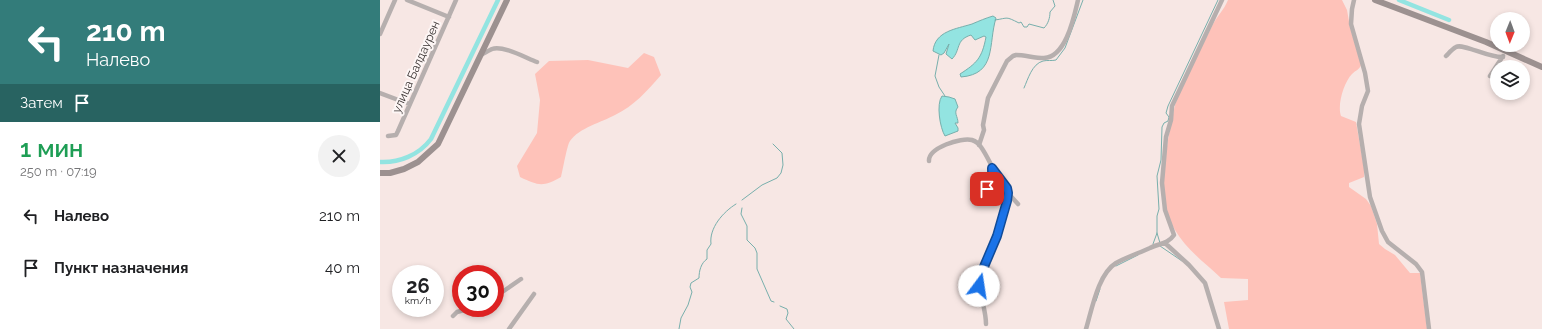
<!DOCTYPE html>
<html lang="ru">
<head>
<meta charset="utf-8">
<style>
  :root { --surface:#fff; --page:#f2f2f2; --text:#202124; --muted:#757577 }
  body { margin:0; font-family:Raleway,sans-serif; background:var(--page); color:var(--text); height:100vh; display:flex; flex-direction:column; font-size:15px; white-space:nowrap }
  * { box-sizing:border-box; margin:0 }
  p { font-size:13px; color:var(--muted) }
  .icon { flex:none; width:22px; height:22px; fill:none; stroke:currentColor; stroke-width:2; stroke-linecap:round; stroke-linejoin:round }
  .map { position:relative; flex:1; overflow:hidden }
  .panel { display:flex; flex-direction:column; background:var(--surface); width:380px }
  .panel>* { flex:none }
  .hud { background:#337c7a; color:#fff; overflow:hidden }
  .needle { width:26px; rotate:181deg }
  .buttons { position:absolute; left:1110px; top:12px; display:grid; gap:8px }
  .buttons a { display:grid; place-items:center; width:40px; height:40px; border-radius:50%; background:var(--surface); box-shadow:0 2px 6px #0003; font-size:20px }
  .speed { position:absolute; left:12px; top:265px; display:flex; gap:8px; font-size:20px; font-weight:700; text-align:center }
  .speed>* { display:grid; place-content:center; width:52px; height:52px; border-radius:50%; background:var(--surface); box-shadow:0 2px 6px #0003; line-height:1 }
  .speed small { font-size:10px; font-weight:400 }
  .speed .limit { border:6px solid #d22; background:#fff; color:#111 }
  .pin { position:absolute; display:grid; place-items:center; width:34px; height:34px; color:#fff; margin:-17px; border-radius:8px; box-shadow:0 2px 6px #0006 }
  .me { position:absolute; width:44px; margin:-22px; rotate:14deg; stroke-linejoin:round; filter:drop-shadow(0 0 3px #0008) }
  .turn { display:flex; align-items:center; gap:14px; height:84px; padding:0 20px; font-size:18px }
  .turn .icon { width:52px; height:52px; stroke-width:2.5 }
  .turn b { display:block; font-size:28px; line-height:34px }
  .then { display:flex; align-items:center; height:38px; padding:0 20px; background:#0003; gap:8px; font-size:15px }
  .round { display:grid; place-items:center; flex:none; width:42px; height:42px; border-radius:21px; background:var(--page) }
  .headline { display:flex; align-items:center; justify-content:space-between; height:68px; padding:0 20px }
  h1 { font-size:24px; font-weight:600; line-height:30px; color:#1e9e55 }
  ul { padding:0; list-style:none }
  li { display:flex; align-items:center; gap:12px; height:52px; padding:0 20px }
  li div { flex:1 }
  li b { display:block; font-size:15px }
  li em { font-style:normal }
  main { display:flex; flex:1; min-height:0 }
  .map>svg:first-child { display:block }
  .green { fill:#fec2b9 }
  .water { fill:#93e4e1; stroke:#78afac }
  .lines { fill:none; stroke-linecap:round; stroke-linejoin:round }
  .stream { stroke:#78afac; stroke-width:1 }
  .canal { stroke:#93e4e1; stroke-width:4.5 }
  .street { stroke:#b6afae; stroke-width:4.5 }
  .secondary { stroke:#9c9190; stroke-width:6 }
  .route-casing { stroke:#114b97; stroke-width:10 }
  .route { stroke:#1a73e8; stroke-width:7 }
  .labels { text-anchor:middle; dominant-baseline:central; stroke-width:4; stroke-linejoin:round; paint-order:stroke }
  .street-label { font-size:12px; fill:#383231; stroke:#fdf6f5 }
</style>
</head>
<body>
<main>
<section class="panel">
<div class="hud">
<div class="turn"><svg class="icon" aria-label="left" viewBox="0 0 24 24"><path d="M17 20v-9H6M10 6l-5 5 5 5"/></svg><div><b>210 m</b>Налево</div></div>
<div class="then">Затем<svg class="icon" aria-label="arrive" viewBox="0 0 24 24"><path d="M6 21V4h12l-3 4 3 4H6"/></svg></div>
</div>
<div class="headline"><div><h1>1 мин</h1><p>250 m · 07:19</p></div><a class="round"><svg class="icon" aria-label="close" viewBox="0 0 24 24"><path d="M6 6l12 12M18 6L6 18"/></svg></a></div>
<ul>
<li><svg class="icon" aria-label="left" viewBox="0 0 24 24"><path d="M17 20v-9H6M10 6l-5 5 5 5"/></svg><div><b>Налево</b></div><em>210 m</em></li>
<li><svg class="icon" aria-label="arrive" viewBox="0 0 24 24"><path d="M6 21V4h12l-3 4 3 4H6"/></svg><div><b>Пункт назначения</b></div><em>40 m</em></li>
</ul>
</section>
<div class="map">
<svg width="1162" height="329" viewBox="0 0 1162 329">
  <rect width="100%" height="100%" fill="#f7e7e4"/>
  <path class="green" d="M848 0H962L967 10 970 27 981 65C979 70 976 70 972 74 964 82 957 105 961 116L976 122 984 168V177L969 183V187L986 199 991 206 997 224 999 244 1005 249 1015 255 1030 273H1040L1047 329H849L844 302 868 300V279L841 278C825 263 806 249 795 230 778 201 784 161 790 129 792 121 793 113 795 105 804 78 820 52 832 26 837 16 844 10 848 0Z
    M264 53 274 57 281 75C267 91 254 106 235 115 222 122 199 128 190 141 187 145 183 169 181 177 163 187 159 186 140 177L137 166 157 133 160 100 155 74 169 61 208 60 248 68Z"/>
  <path class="water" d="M613 16 616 18C608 44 617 74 581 77L580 74C597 63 602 58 606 37L604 36 595 40 591 35C575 40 581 50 572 59L566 54 569 44 564 53 561 55 553 51C555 31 576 29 592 24 599 21 606 18 613 16Z
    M562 96 569 97 575 99 578 107C573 113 578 116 578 123H575L578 128V131L565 136C560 128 556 104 562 96Z"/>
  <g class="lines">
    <path class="stream" d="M615 20C629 18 625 16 639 23L641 22 644 27H647L649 24 664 28C668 24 670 18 670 12L675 6 673 0
      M559 55 555 76 559 87 565 96
      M644 88C648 79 652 64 663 61 667 60 672 61 676 60L685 48 703 0
      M362 200 382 185 397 178 401 173 403 165 402 153 393 144
      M362 208 361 214 367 226V240L375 248 377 253V269L391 301 394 302
      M777 233 780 243
      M773 244 777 233V216L779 209 777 176 781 160 782 127 784 123 788 121 789 117 786 113 788 106 838 0
      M780 246 802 261
      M736 266 758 255
      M716 301 720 289
      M400 306 407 309 408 313 406 319 414 329
      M299 329 301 318 308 305 312 292 310 287 311 283 319 278C319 271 321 263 327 259V250L331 244C329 228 343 212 356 204"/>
    <path class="canal" d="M1019 0 1069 20
      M0 162C19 163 39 155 51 139L118 0"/>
    <path class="street" d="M27 0 69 17
      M974 0 972 9 971 24 985 73 988 91 982 106 979 124 990 197 1002 231 1008 242 1036 264 1042 272 1049 329
      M0 34 15 0
      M101 55C104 53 108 51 112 49 123 45 146 58 157 62
      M1066 56C1069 53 1072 49 1076 47 1083 43 1109 58 1123 57
      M1110 76 1123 56
      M0 93 29 104
      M8 136 16 135 18 131 76 0
      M599 145 604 130 603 125 608 98 627 61 633 56 636 55C645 55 654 58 664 58 686 57 694 17 698 0
      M549 161C548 148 581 137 592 140 595 141 599 144 601 147 608 157 612 168 619 179 623 184 628 188 628 194 628 221 607 255 600 281 599 295 606 309 606 324
      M628 193 638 204
      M592 199 593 194C609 184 614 193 612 169
      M785 243 809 265 825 283 839 329
      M115 297 141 279
      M73 316 77 312 91 308
      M129 329 154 294
      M706 329C712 309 718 274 736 263 747 257 759 253 770 248 779 243 787 245 794 235L785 210 782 183 786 137 791 120 792 106 842 0"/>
    <path class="secondary" d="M995 0 1106 42 1162 67
      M0 173H10L24 169 38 162 58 144 127 0"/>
  </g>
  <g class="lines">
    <defs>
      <path id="route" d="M599 286 603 269 617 236 627 201 628 193 627 188 612 168C612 177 614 182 607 189"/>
    </defs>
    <use href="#route" class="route-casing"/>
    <use href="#route" class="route"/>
  </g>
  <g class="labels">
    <g class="street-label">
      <text transform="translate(36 67) rotate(-66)">улица Балдаурен</text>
    </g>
  </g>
</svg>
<div class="buttons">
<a><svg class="needle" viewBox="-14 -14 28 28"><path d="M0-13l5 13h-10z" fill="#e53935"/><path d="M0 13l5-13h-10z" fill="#757577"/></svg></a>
<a><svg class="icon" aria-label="layers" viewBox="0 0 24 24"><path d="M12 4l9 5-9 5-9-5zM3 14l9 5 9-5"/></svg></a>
</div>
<div class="speed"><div>26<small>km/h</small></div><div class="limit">30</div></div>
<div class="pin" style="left:607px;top:189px;background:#d93025"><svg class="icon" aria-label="arrive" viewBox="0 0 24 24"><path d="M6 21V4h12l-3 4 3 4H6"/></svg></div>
<svg class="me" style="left:599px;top:286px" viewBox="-20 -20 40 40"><circle r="19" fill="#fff"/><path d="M0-13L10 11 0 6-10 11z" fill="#1a73e8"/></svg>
</div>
</main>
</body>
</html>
